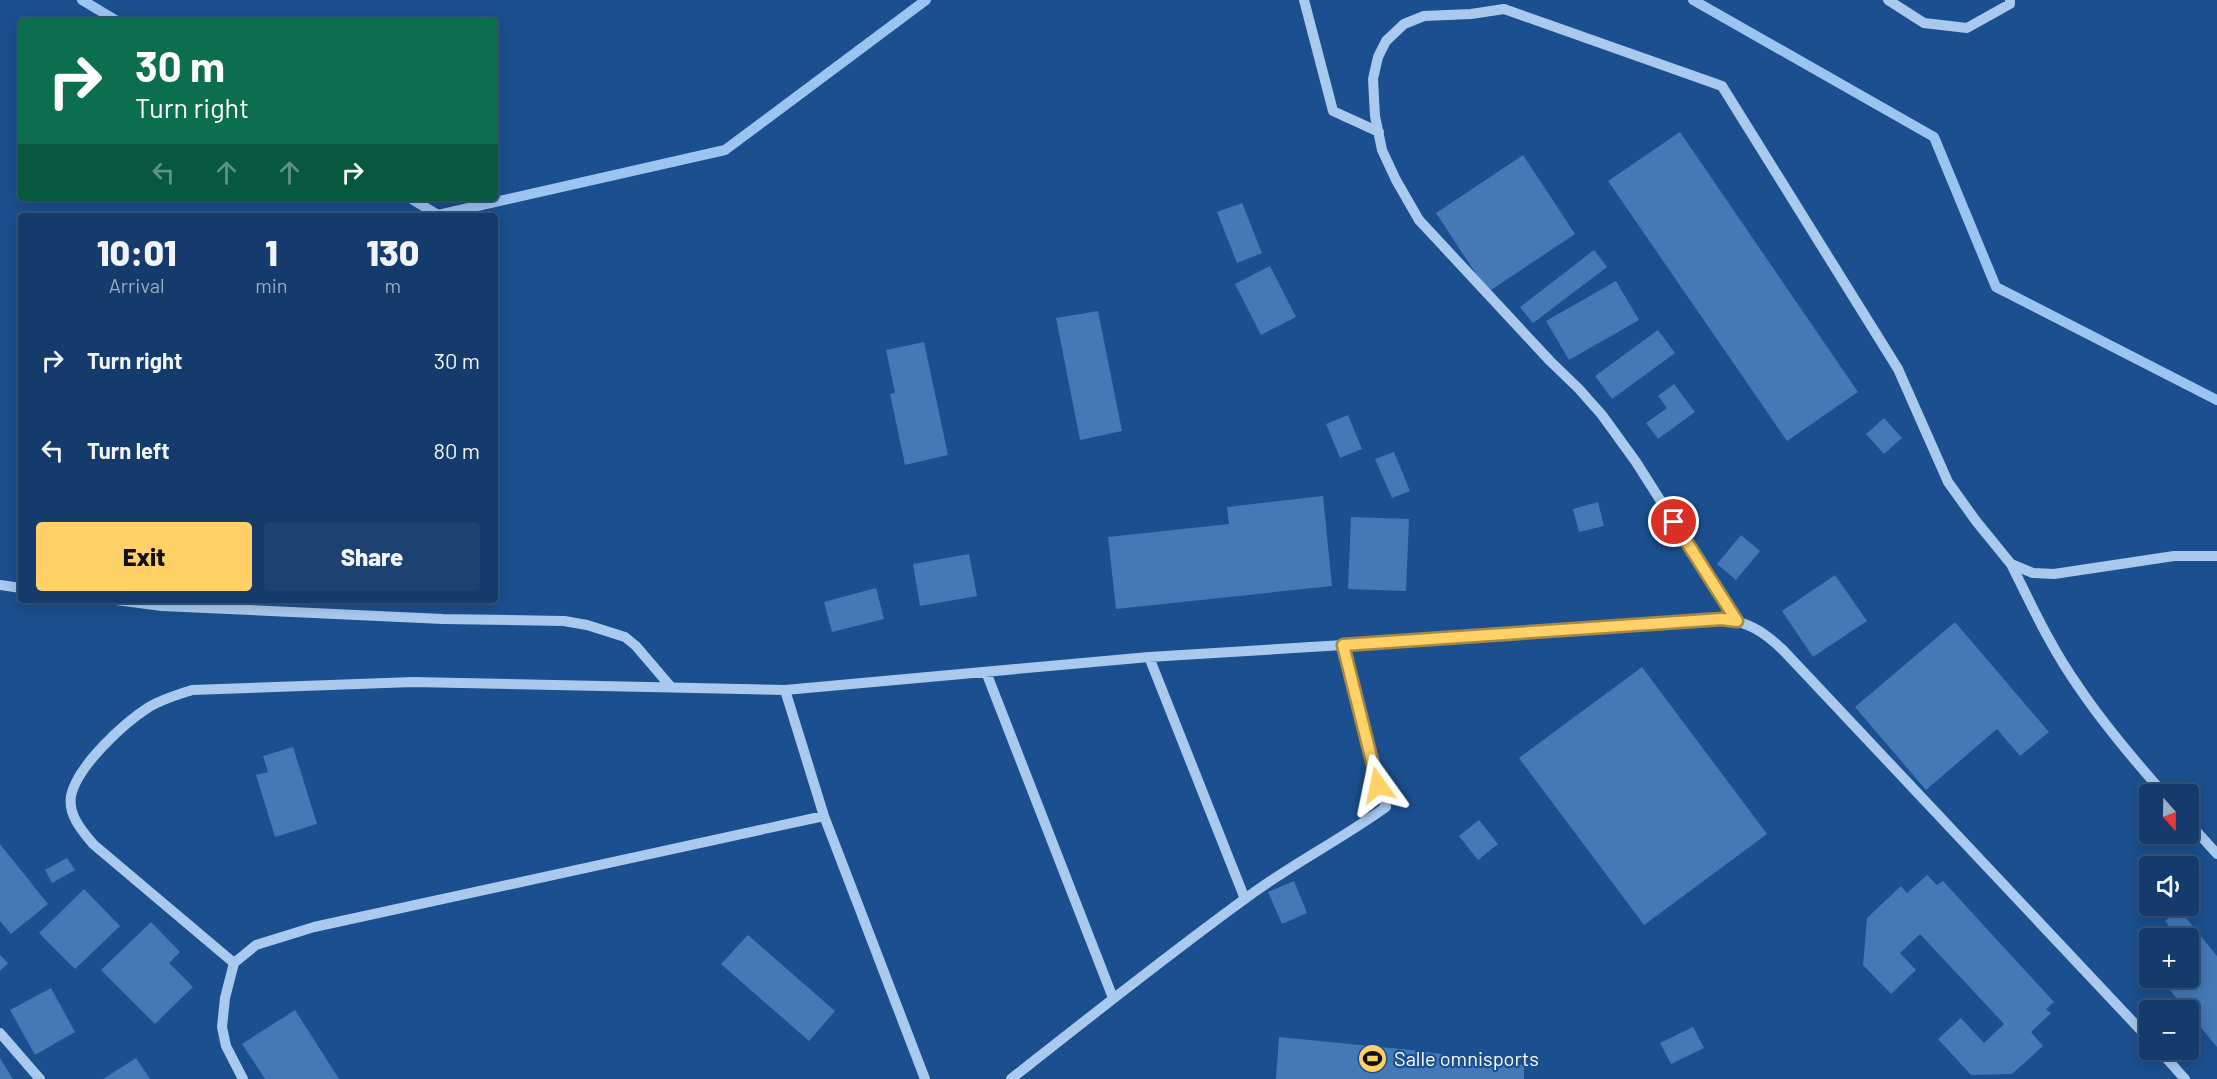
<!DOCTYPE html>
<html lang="en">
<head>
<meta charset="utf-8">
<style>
  :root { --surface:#143b6b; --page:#1d4271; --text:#f1f3f6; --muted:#9dadc1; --line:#33557e; --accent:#ffd166 }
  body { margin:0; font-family:Barlow,sans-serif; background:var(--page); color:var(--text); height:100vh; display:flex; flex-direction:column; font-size:22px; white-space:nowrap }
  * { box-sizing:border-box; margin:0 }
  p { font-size:20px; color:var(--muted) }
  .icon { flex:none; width:33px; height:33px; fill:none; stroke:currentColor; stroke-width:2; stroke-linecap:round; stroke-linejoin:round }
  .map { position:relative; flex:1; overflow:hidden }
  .drawer { position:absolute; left:18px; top:213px; width:480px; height:390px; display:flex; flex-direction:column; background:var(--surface); border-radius:6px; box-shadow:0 3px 15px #0003,0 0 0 2px var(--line) }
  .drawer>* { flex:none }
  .top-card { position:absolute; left:18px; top:18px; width:480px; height:183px; border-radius:6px; box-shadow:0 3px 15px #0003,0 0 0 2px var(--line); background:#0b6e4f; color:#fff; overflow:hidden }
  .needle { width:39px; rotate:160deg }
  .controls { position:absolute; left:2139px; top:784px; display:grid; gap:12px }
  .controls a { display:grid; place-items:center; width:60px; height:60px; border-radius:6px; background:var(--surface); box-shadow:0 3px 15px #0003,0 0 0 2px var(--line); font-size:30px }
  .pin { position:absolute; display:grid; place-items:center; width:51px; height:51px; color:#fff; margin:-26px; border:3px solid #fff; border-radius:50%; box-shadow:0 2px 6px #0007 }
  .me { position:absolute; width:66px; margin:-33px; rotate:348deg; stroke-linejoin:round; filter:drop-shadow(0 0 4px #0008) }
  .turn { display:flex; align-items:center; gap:21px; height:126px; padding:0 18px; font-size:27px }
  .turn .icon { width:78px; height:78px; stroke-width:2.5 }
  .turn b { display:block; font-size:42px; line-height:51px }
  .lanes { display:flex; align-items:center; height:57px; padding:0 18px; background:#0003; justify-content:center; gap:30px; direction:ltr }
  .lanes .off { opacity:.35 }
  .eta { display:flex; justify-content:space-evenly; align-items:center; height:102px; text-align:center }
  .eta b { font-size:36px; font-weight:800; line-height:42px }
  .cta { display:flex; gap:12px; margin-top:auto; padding:12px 18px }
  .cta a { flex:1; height:69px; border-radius:6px; background:var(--accent); color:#111; font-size:24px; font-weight:800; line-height:69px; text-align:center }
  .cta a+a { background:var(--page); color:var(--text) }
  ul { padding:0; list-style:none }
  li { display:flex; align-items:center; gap:18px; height:90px; padding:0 18px }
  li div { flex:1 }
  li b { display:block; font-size:22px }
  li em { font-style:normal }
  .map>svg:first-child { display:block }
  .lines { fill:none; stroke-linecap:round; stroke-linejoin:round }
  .stream { stroke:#9cc4f0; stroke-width:10 }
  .building { fill:#4478b7 }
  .minor { stroke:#a9c9ee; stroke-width:10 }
  .route-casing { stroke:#a68842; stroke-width:15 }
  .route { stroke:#ffd166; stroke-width:10 }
  .labels { text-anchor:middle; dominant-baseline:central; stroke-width:4.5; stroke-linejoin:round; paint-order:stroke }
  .poi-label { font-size:20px; fill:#fff; stroke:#1b4f8f; text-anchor:start }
</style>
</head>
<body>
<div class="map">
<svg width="2217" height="1079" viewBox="0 0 2217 1079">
  <rect width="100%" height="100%" fill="#1b4f8f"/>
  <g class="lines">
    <path class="stream" d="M82 0 117 21
      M1693 0 1934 137 1996 287 2217 400
      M410 198 438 215 725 150 926 0"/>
  </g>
  <path class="building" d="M1680 132 1858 392 1787 441 1608 181Z
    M1523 155 1575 234 1488 292 1436 213Z
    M1242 203 1262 253 1237 263 1217 212Z
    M1594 250 1607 267 1533 323 1520 307Z
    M1270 266 1296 317 1261 335 1235 284Z
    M1616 281 1639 320 1569 360 1546 321Z
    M1098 311 1122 431 1080 440 1056 318Z
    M1658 330 1675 353 1612 399 1595 376Z
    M924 342 948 455 905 465 890 394 895 393 886 350Z
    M1674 384 1695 412 1658 439 1646 423 1667 408 1658 396Z
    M1348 415 1362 449 1340 458 1326 424Z
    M1884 418 1902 438 1884 454 1866 434Z
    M1394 452 1410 491 1392 498 1375 459Z
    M1323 496 1332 586 1116 609 1108 537 1229 524 1227 507Z
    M1598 502 1604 526 1579 532 1573 509Z
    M1351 517 1409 519 1406 591 1348 589Z
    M1741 535 1760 551 1736 580 1717 564Z
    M969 554 977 596 920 606 913 564Z
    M1835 575 1867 621 1813 657 1782 611Z
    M876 588 884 619 832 632 824 602Z
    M1955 622 2049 732 2020 756 1997 729 1926 790 1855 707Z
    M1642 667 1767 834 1644 925 1519 758Z
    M293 747 317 824 275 837 256 775 268 772 263 756Z
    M1479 820 1498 844 1478 860 1459 836Z
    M0 844 48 904 11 934 0 921Z
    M67 858 75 870 52 883 45 870Z
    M1927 875 1937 885 1943 881 2054 1002 2046 1009 2051 1013 2031 1032 2043 1046 2012 1074 1971 1075 1938 1039 1961 1018 1984 1043 2004 1024 1920 934 1900 953 1916 970 1891 994 1863 965 1867 918 1901 886 1907 893Z
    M1294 881 1307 913 1282 924 1268 892Z
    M84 889 120 926 75 969 39 933Z
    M2179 909 2217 956V1047L2160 978H2188V939H2154L2169 926 2165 921Z
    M151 922 180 952 169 963 193 987 155 1024 101 970Z
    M748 935 835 1011 809 1041 721 964Z
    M2150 943V965L2138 952Z
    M0 955 8 963 0 971Z
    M51 988 75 1032 35 1055 10 1010Z
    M295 1010 339 1079H265L242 1044Z
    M1693 1027 1704 1048 1671 1064 1660 1043Z
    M1279 1037 1411 1050 1524 1065V1079H1276Z
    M0 1058 13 1079H0Z
    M136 1058 150 1079H103Z"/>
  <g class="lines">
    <path class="minor" d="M1304 0 1333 111 1379 132
      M1888 0 1924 23 1967 28 2010 4V0
      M2011 564C2032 606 2051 648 2078 686 2104 725 2134 760 2165 795
      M0 585 21 588
      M116 600 162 606 443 619 564 621 587 625 625 637 636 646 671 687
      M1737 621 1636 462 1602 415 1579 389 1550 361 1419 220 1396 180 1382 150 1375 116 1373 79 1378 57 1386 41 1404 24 1424 16 1471 14 1504 9 1722 86 1898 369 1948 482 1976 521 2011 564 2033 573 2054 574 2174 556H2217
      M1149 657 1245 899
      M986 672 1113 998
      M2188 822 2217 854
      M234 963 93 844C82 831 68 815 71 796 77 766 124 723 149 707 163 699 177 695 192 690L413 682 785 690
      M0 1033 40 1079
      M2159 1050 2185 1079
      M243 1079 226 1046 222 1027 225 998 234 963 256 945 314 927 824 816
      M925 1079 824 816 785 690 1149 657 1343 645 1723 619C1749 622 1764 632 1783 650L2150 1040
      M1011 1079C1091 1016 1170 953 1253 893 1296 862 1343 838 1386 807L1378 785 1343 645"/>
  </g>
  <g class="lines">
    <defs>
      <path id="route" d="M1378 785 1343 645 1722 619 1737 621 1674 522"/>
    </defs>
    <use href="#route" class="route-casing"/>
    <use href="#route" class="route"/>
  </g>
  <defs>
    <symbol id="stadium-disc" viewBox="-11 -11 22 22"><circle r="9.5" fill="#ffd166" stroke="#1b4f8f"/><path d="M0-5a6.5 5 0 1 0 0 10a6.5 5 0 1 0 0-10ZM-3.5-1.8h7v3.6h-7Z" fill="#111"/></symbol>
  </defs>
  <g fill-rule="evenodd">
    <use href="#stadium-disc" x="1356" y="1042" width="33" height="33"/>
  </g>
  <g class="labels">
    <g class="poi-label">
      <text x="1394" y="1058">Salle omnisports</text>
    </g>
  </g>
</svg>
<div class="controls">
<a><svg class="needle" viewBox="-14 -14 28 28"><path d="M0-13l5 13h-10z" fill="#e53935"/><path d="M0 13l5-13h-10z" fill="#9dadc1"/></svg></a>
<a><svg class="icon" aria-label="sound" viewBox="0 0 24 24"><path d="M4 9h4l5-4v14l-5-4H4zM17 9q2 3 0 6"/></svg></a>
<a>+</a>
<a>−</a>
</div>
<div class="pin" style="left:1674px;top:522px;background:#d93025"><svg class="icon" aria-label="arrive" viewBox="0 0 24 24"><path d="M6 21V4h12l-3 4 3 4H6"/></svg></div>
<svg class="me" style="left:1378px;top:785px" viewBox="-20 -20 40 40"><path d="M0-17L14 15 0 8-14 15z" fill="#ffd166" stroke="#fff" stroke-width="4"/></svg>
<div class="top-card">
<div class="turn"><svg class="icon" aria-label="right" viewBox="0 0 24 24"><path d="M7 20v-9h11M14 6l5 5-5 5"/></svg><div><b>30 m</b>Turn right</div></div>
<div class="lanes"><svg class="icon off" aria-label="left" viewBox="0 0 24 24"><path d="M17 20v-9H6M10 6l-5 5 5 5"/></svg><svg class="icon off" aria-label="ahead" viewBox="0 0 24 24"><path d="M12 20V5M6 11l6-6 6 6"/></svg><svg class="icon off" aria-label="ahead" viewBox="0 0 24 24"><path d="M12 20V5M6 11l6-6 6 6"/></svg><svg class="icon" aria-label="right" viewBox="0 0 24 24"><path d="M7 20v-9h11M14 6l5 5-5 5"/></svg></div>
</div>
<section class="drawer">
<div class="eta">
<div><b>10:01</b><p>Arrival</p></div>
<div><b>1</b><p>min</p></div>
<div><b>130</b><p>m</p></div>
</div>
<ul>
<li><svg class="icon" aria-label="right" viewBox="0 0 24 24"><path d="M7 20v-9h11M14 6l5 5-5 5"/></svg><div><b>Turn right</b></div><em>30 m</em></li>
<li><svg class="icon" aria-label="left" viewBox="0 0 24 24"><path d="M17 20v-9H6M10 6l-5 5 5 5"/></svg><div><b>Turn left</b></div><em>80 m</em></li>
</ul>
<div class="cta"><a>Exit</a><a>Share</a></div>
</section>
</div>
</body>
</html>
